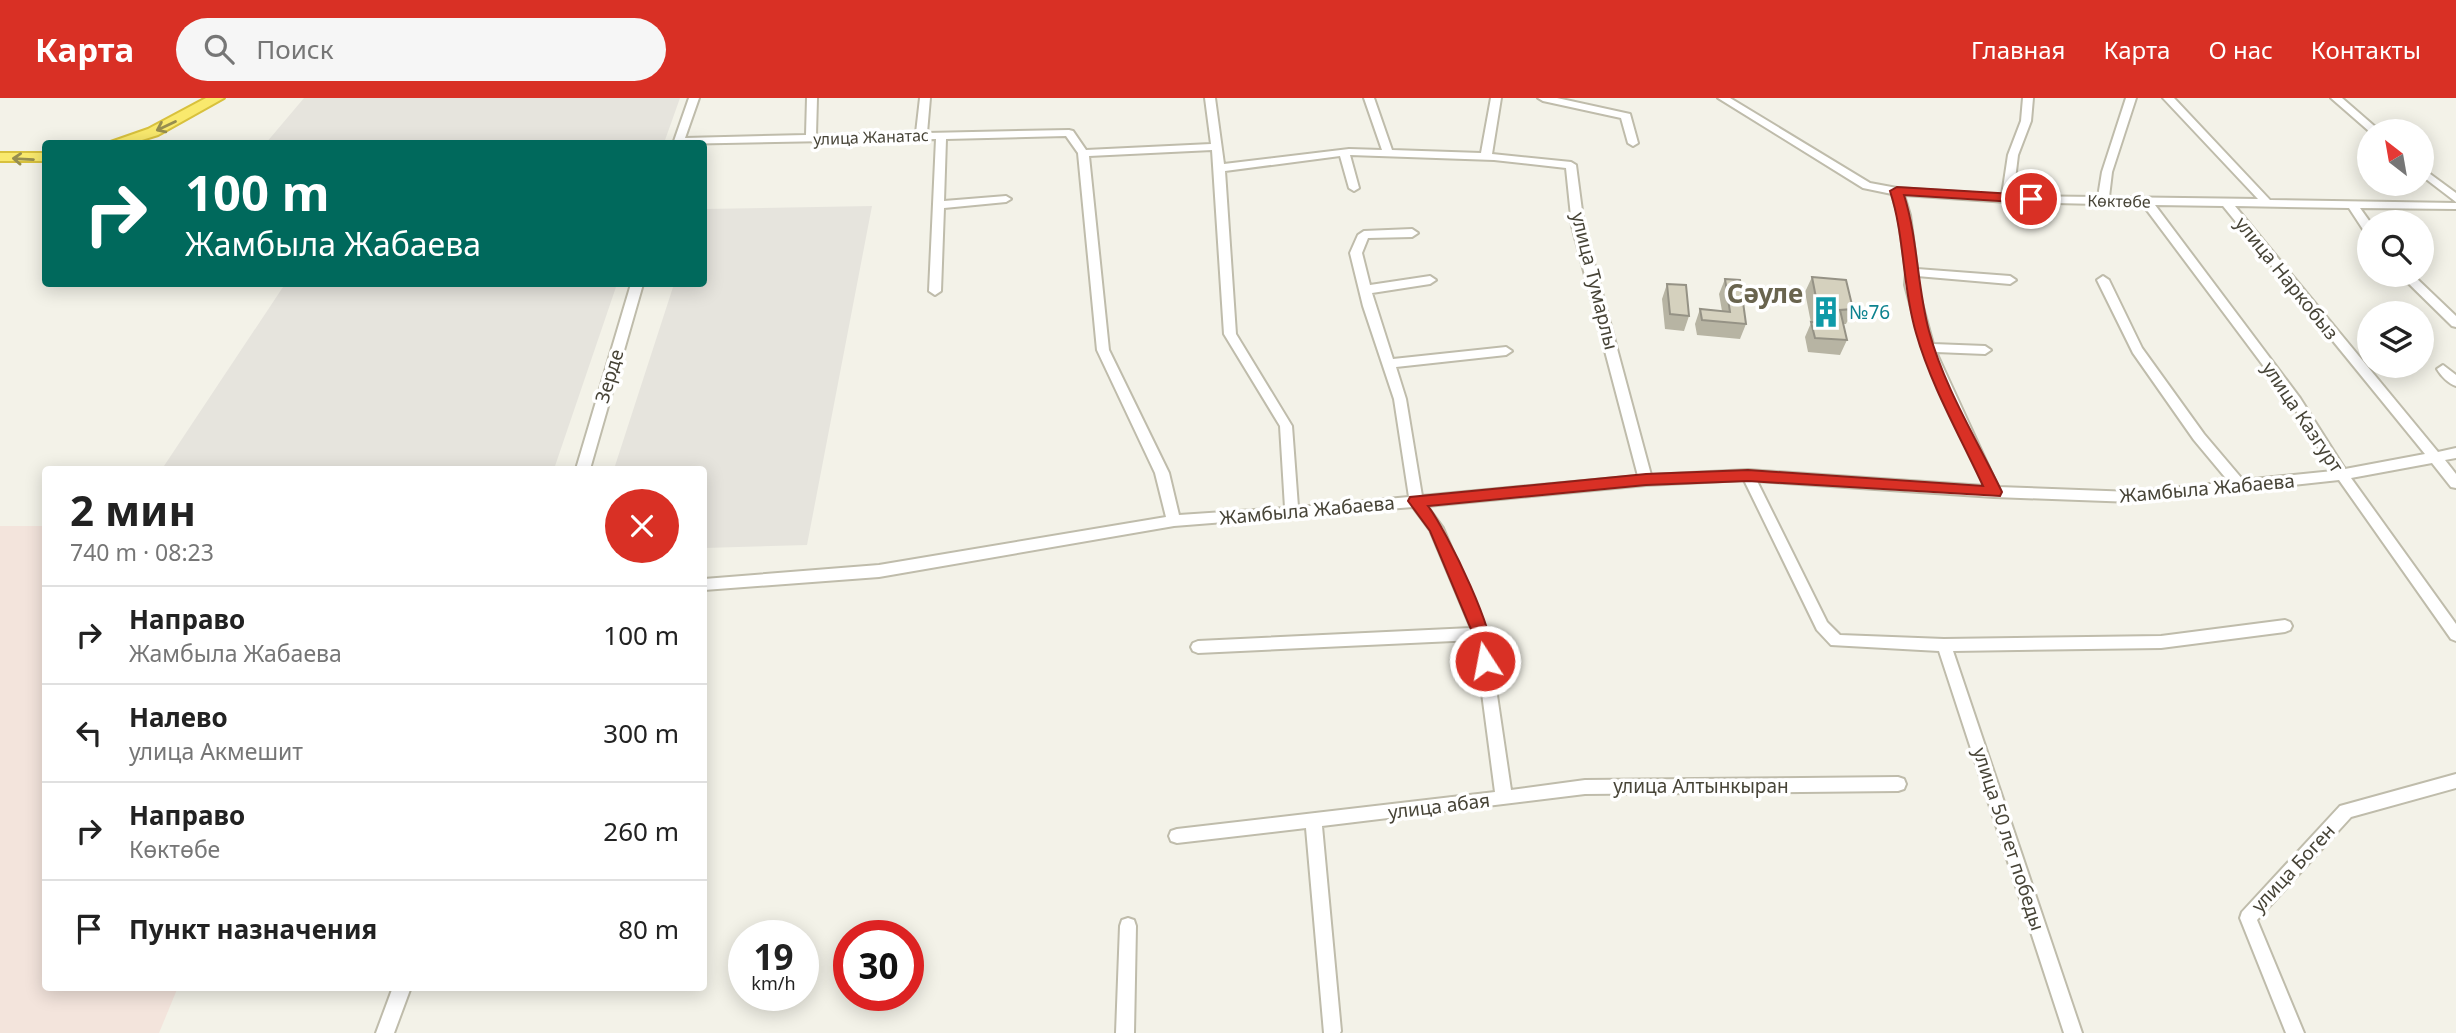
<!DOCTYPE html>
<html lang="ru">
<head>
<meta charset="utf-8">
<style>
  :root { --surface:#fff; --page:#f6f6f6; --text:#222; --muted:#767676; --line:#e0e0e0; --accent:#d93025 }
  body { margin:0; font-family:"Noto Sans",sans-serif; background:var(--page); color:var(--text); height:100vh; display:flex; flex-direction:column; font-size:26px; white-space:nowrap }
  * { box-sizing:border-box; margin:0 }
  p { font-size:23px; color:var(--muted) }
  .icon { flex:none; width:38px; height:38px; fill:none; stroke:currentColor; stroke-width:2; stroke-linecap:round; stroke-linejoin:round }
  .map { position:relative; flex:1; overflow:hidden }
  .panel { position:absolute; left:42px; top:368px; width:665px; height:525px; display:flex; flex-direction:column; background:var(--surface); border-radius:7px; box-shadow:0 4px 18px #0003 }
  .panel>* { flex:none }
  .hud { position:absolute; left:42px; top:42px; width:665px; height:147px; border-radius:7px; box-shadow:0 4px 18px #0003; background:#00695c; color:#fff; overflow:hidden }
  .needle { width:46px; rotate:329deg }
  .buttons { position:absolute; left:2357px; top:21px; display:grid; gap:14px }
  .buttons a { display:grid; place-items:center; width:77px; height:77px; border-radius:50%; background:var(--surface); box-shadow:0 4px 18px #0003; font-size:35px }
  .speed { position:absolute; left:728px; top:822px; display:flex; gap:14px; font-size:35px; font-weight:700; text-align:center }
  .speed>* { display:grid; place-content:center; width:91px; height:91px; border-radius:50%; background:var(--surface); box-shadow:0 4px 18px #0003; line-height:1 }
  .speed small { font-size:18px; font-weight:400 }
  .speed .limit { border:10px solid #d22; background:#fff; color:#111 }
  .pin { position:absolute; display:grid; place-items:center; width:60px; height:60px; color:#fff; margin:-30px; border:4px solid #fff; border-radius:50%; box-shadow:0 2px 7px #0007 }
  .me { position:absolute; width:77px; margin:-38px; rotate:349deg; stroke-linejoin:round; filter:drop-shadow(0 0 5px #0008) }
  .turn { display:flex; align-items:center; gap:24px; height:147px; padding:0 28px; font-size:32px }
  .turn .icon { width:91px; height:91px; stroke-width:2.5 }
  .turn b { display:block; font-size:49px; line-height:60px }
  .round { display:grid; place-items:center; flex:none; width:74px; height:74px; border-radius:37px; background:var(--page) }
  .overview { display:flex; align-items:center; justify-content:space-between; height:119px; padding:0 28px }
  h1 { font-size:42px; font-weight:700; line-height:52px }
  ul { padding:0; list-style:none }
  li { display:flex; align-items:center; gap:21px; height:98px; padding:0 28px; border-top:2px solid var(--line) }
  li div { flex:1 }
  li b { display:block; font-size:26px }
  li em { font-style:normal }
  header { display:flex; align-items:center; gap:42px; box-sizing:border-box; height:98px; padding:0 35px; background:var(--accent); color:#fff }
  header strong { font-size:33px }
  nav { display:flex; gap:38px; margin-inline-start:auto; font-size:24px }
  .search { width:490px; height:63px; background:var(--page); display:flex; align-items:center; gap:18px; box-sizing:border-box; padding:0 24px; border-radius:38px; color:var(--muted); font-size:26px }
  .map>svg:first-child { display:block }
  .industrial { fill:#e6e4dd }
  .medical { fill:#f3e4dc }
  .lines { fill:none; stroke-linecap:round; stroke-linejoin:round }
  .minor-casing { stroke:#bfbcab; stroke-width:4 }
  .highway-casing { stroke:#d8c13d; stroke-width:4 }
  .minor { fill:#fff; fill-rule:evenodd }
  .highway { fill:#f9e96d; fill-rule:evenodd }
  .wall { fill:#b7b4a3 }
  .building { fill:#d5d1be; stroke:#959285; stroke-width:2 }
  .oneway { stroke:#978e4f }
  .route { fill:#d93025; stroke:#8d1f18; stroke-width:2 }
  .labels { text-anchor:middle; dominant-baseline:central; stroke-width:7; stroke-linejoin:round; paint-order:stroke }
  .far-street-label { font-size:16px; fill:#474437; stroke:#fff }
  .street-label { font-size:19px; fill:#474437; stroke:#fff }
  .culture-label { font-size:19px; fill:#0d838f; stroke:#fff; text-anchor:start }
  .district-label { font-size:26px; font-weight:bold; fill:#69644e; stroke:#fff }
</style>
</head>
<body>
<header>
<strong>Карта</strong>
<div class="search"><svg class="icon" aria-label="search" viewBox="0 0 24 24"><circle cx="10" cy="10" r="6"/><path d="M15 15l6 6"/></svg>Поиск</div>
<nav><a>Главная</a><a>Карта</a><a>О нас</a><a>Контакты</a></nav>
</header>
<div class="map">
<svg width="2456" height="935" viewBox="0 0 2456 935">
  <rect width="100%" height="100%" fill="#f3f2e8"/>
  <path class="industrial" d="M304 0H680L664 45H266Z
    M872 108 807 447 704 450V371H614L674 186H704V111Z
    M285 186H617L554 371H162Z"/>
  <path class="medical" d="M0 428H45L46 889H178L159 935H0Z"/>
  <g class="lines">
    <defs>
      <path id="minor" d="M689 0H699L685 40 806 37 807 0H817L816 37 916 35 920 0H930L927 35 1069 32 1073 33 1086 52 1211 46 1205 0H1215L1224 66 1349 51 1382 52 1364 0H1374L1392 52 1481 55 1491 0H1501L1492 56 1571 64 1576 67 1584 128 1651 377 1748 372 1985 388 1922 250 1905 187 1906 174 1898 117 1892 96 1863 90 1718 0H1730L1870 85 1897 90 2002 97 2008 57 2021 23 2023 0H2033L2031 23 2018 57 2013 98 2098 99 2102 74 2126 0H2136L2112 74 2109 99 2258 101 2163 0H2174L2270 102 2456 105V111L2360 110 2370 124V136H2366L2349 110 2235 108 2438 354 2456 350V360L2445 362 2456 376V390L2451 389 2432 365 2351 380 2456 526V543L2451 541 2339 382 2133 404 1994 399 1757 383 1827 524 1840 537 1944 541 2161 538 2285 522 2290 524 2292 528 2290 532 2285 534 2161 550 1953 553 2082 935H2064L1939 553 1831 547 1817 532 1744 382 1646 387 1427 408 1443 430 1488 536 1511 692 1585 682 1898 679 1904 681 1906 686 1904 691 1898 693 1585 696 1322 728 1341 933 1340 935H1324L1306 730 1177 745 1171 743 1169 738 1171 733 1177 731 1495 694 1475 542 1198 555 1193 553 1191 549 1193 545 1198 543 1471 530 1430 432 1413 409 1174 428 879 479 704 492V481L879 467 1166 419 1155 375 1097 252 1078 55 1066 38 946 41 944 103 1006 98 1011 101 1006 104 944 110 941 193 935 197 929 193 936 41 673 46ZM1212 52 1224 236 1280 328 1285 410 1179 417 1169 375 1109 252 1089 58ZM1350 57 1494 62 1566 70 1572 128 1638 378 1422 398 1406 301 1396 269 1506 257 1512 253 1506 249 1393 261 1372 195 1430 186 1436 182 1430 178 1370 187 1362 155 1368 140 1412 139 1418 135 1412 131 1364 133 1358 137 1350 155 1363 208 1394 301 1409 399 1298 409 1292 328 1236 236 1225 73 1340 58 1349 90 1354 93 1359 90ZM1904 97 2007 104 2143 107 2292 306 2333 373 2243 382 2204 336 2142 250 2109 182 2103 178 2097 182 2133 255 2194 342 2229 384 2133 394 1998 389 1936 254 1985 256 1991 252 1985 248 1933 246 1917 187V178L2010 186 2016 182 2010 178 1917 171 1910 117ZM2155 107 2223 108 2425 356 2345 371 2300 300Z
        M1538 0H1557L1630 16 1638 45 1633 48 1628 45 1621 20 1543 3Z
        M2331 0H2342L2380 33 2370 34Z
        M2422 70 2456 95V104L2422 78Z
        M2400 177H2413L2456 218V229L2452 228Z
        M631 186H643L590 371H576Z
        M2443 267 2456 277V288C2449 286 2441 278 2437 271Z
        M2456 676V690L2351 719 2257 822 2304 935H2286L2240 820 2242 814 2340 708Z
        M1128 820 1134 822 1136 828 1134 935H1116L1120 828 1122 822Z
        M393 889H411L394 935H376Z"/>
      <path id="highway" d="M206 0H224L158 37 129 46H105L148 31Z
        M0 55H46V63H0Z"/>
    </defs>
    <use href="#minor" class="minor-casing"/>
    <use href="#highway" class="highway-casing"/>
    <use href="#minor" class="minor"/>
    <use href="#highway" class="highway"/>
  </g>
  <path class="wall" d="M1812 179 1853 211 1846 226H1843L1847 242 1840 257 1808 254 1805 239 1811 225 1805 194Z
    M1725 181 1746 226 1740 241 1697 237 1695 226 1700 211 1722 213 1719 196Z
    M1667 186 1689 218 1684 233 1665 231 1662 201Z"/>
  <path class="building" d="M1812 179 1846 182 1853 211 1840 212 1847 242 1815 240 1811 224 1821 225Z
    M1725 181 1740 182 1746 226 1702 222 1700 211 1730 214Z
    M1667 186 1686 187 1689 218 1670 216Z"/>
  <defs><path id="oneway-shaft" d="M-6 0H5M1.5-3L5.5 0L1.5 3" fill="none" stroke-width="1.6" stroke-linecap="round" stroke-linejoin="round" transform="scale(1.75)"/></defs>
  <g class="oneway">
    <use href="#oneway-shaft" transform="translate(166 28) rotate(155)"/>
    <use href="#oneway-shaft" transform="translate(23 61) rotate(-177)"/>
  </g>
  <path class="route" d="M1897 89 2031 97 2037 101 2031 105 1904 97C1918 141 1917 189 1929 233 1944 289 1977 342 2002 394L2000 398 1748 383 1646 387 1428 408C1445 430 1503 545 1491 568H1479L1473 536 1430 433 1408 403 1410 399 1646 376 1748 372 1983 388C1960 338 1931 288 1916 235 1902 188 1905 139 1890 93Z"/>
  <defs>
    <symbol id="building-bare" viewBox="-9 -9 18 18"><path d="M-4-6H4V6H1V3H-1V6H-4ZM-2.5-4.3h1.7v1.8h-1.7ZM.8-4.3h1.7v1.8H.8ZM-2.5-1h1.7V.8h-1.7ZM.8-1h1.7V.8H.8Z" fill="#0f9aa8" stroke="#fff" stroke-width="2.5" paint-order="stroke"/></symbol>
  </defs>
  <g fill-rule="evenodd">
    <use href="#building-bare" x="1804" y="192" width="44" height="44"/>
  </g>
  <g class="labels">
    <g class="far-street-label">
      <text transform="translate(871 39) rotate(-2)">улица Жанатас</text>
      <text transform="translate(2119 103) rotate(1)">Көктөбе</text>
    </g>
    <g class="street-label">
      <text transform="translate(2287 180) rotate(51)">улица Наркобыз</text>
      <text transform="translate(1595 183) rotate(76)">улица Тумарлы</text>
      <text transform="translate(609 278) rotate(-73)">Зерде</text>
      <text transform="translate(2303 319) rotate(56)">улица Казгурт</text>
      <text transform="translate(2207 390) rotate(-5)">Жамбыла Жабаева</text>
      <text transform="translate(1307 412) rotate(-5)">Жамбыла Жабаева</text>
      <text x="1701" y="688">улица Алтынкыран</text>
      <text transform="translate(1439 708) rotate(-7)">улица абая</text>
      <text transform="translate(2009 741) rotate(72)">улица 50 лет победы</text>
      <text transform="translate(2293 770) rotate(-47)">улица Боген</text>
    </g>
    <g class="culture-label">
      <text x="1849" y="214">№76</text>
    </g>
    <g class="district-label">
      <text x="1765" y="195">Сәуле</text>
    </g>
  </g>
</svg>
<div class="buttons">
<a><svg class="needle" viewBox="-14 -14 28 28"><path d="M0-13l5 13h-10z" fill="#e53935"/><path d="M0 13l5-13h-10z" fill="#767676"/></svg></a>
<a><svg class="icon" aria-label="search" viewBox="0 0 24 24"><circle cx="10" cy="10" r="6"/><path d="M15 15l6 6"/></svg></a>
<a><svg class="icon" aria-label="layers" viewBox="0 0 24 24"><path d="M12 4l9 5-9 5-9-5zM3 14l9 5 9-5"/></svg></a>
</div>
<div class="speed"><div>19<small>km/h</small></div><div class="limit">30</div></div>
<div class="pin" style="left:2031px;top:101px;background:#d93025"><svg class="icon" aria-label="arrive" viewBox="0 0 24 24"><path d="M6 21V4h12l-3 4 3 4H6"/></svg></div>
<svg class="me" style="left:1485px;top:563px" viewBox="-20 -20 40 40"><circle r="17" fill="#d93025" stroke="#fff" stroke-width="3"/><path d="M0-11L8 9 0 5-8 9z" fill="#fff"/></svg>
<div class="hud">
<div class="turn"><svg class="icon" aria-label="right" viewBox="0 0 24 24"><path d="M7 20v-9h11M14 6l5 5-5 5"/></svg><div><b>100 m</b>Жамбыла Жабаева</div></div>
</div>
<section class="panel">
<div class="overview"><div><h1>2 мин</h1><p>740 m · 08:23</p></div><a class="round" style="background:#d93025;color:#fff"><svg class="icon" aria-label="close" viewBox="0 0 24 24"><path d="M6 6l12 12M18 6L6 18"/></svg></a></div>
<ul>
<li><svg class="icon" aria-label="right" viewBox="0 0 24 24"><path d="M7 20v-9h11M14 6l5 5-5 5"/></svg><div><b>Направо</b><p>Жамбыла Жабаева</p></div><em>100 m</em></li>
<li><svg class="icon" aria-label="left" viewBox="0 0 24 24"><path d="M17 20v-9H6M10 6l-5 5 5 5"/></svg><div><b>Налево</b><p>улица Акмешит</p></div><em>300 m</em></li>
<li><svg class="icon" aria-label="right" viewBox="0 0 24 24"><path d="M7 20v-9h11M14 6l5 5-5 5"/></svg><div><b>Направо</b><p>Көктөбе</p></div><em>260 m</em></li>
<li><svg class="icon" aria-label="arrive" viewBox="0 0 24 24"><path d="M6 21V4h12l-3 4 3 4H6"/></svg><div><b>Пункт назначения</b></div><em>80 m</em></li>
</ul>
</section>
</div>
</body>
</html>
